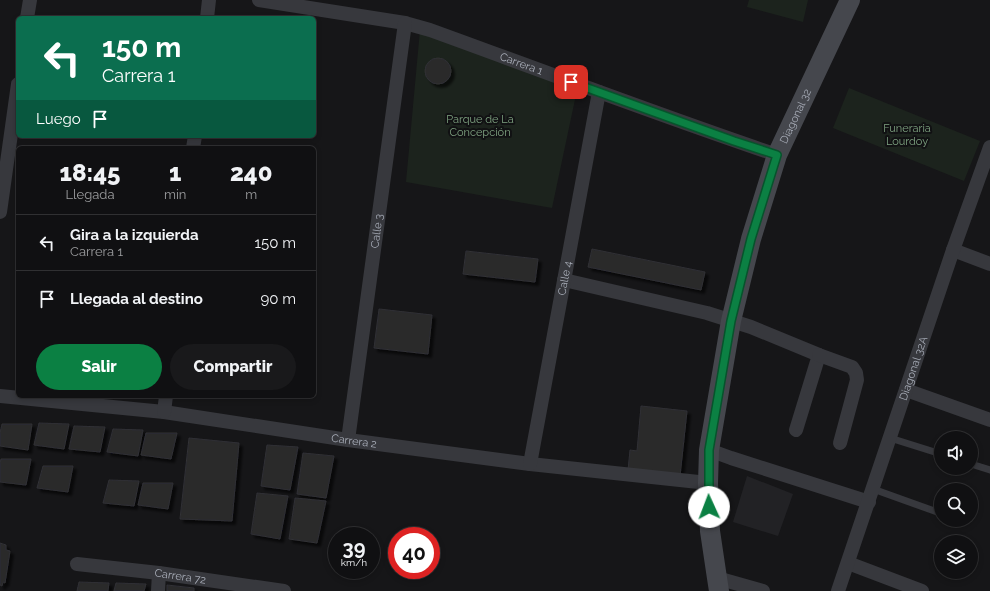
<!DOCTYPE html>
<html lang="es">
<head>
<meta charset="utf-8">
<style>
  :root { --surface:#101012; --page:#19191b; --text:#f1f3f6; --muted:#9c9d9f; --line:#303032; --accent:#0b8043 }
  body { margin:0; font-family:Raleway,sans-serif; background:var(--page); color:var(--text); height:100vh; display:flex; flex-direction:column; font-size:15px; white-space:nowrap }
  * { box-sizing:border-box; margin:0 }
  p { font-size:13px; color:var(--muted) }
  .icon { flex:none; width:22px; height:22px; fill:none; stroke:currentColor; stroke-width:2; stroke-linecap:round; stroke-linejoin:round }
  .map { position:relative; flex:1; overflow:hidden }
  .sheet { position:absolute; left:16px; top:146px; width:300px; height:252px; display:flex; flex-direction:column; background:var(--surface); border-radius:6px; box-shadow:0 2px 6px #0003,0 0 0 1px var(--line) }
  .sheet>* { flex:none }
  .hud { position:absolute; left:16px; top:16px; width:300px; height:122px; border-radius:6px; box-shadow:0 2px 6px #0003,0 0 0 1px var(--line); background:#0b6e4f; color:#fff; overflow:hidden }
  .tools { position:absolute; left:934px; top:431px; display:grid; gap:8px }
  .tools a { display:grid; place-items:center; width:44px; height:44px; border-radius:50%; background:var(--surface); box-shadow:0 2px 6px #0003,0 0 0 1px var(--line); font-size:20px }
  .speed { position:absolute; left:328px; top:527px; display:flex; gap:8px; font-size:20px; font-weight:700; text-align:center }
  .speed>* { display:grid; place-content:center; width:52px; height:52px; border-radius:50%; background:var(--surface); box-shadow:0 2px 6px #0003,0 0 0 1px var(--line); line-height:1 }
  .speed small { font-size:10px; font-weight:400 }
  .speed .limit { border:6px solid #d22; background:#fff; color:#111 }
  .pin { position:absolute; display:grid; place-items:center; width:34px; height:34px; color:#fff; margin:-17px; border-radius:8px; box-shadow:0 2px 6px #0006 }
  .me { position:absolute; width:44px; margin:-22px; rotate:358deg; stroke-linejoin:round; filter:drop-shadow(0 0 3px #0008) }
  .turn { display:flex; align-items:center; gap:14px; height:84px; padding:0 20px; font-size:18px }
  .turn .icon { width:52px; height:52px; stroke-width:2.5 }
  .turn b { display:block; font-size:28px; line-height:34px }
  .then { display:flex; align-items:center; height:38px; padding:0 20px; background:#0003; gap:8px; font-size:15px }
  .eta { display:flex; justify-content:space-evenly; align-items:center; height:68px; text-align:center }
  .eta b { font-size:24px; font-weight:800; line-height:28px }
  .button { display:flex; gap:8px; margin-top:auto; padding:8px 20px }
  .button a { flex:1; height:46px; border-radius:24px; background:var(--accent); color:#fff; font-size:16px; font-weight:800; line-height:46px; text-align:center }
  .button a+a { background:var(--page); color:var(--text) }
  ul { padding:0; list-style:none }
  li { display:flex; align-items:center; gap:12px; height:56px; padding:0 20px; border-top:1px solid var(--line) }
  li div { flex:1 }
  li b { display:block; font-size:15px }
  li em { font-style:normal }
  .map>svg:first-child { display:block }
  .built { fill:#222225 }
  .green { fill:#1c231d }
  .building { fill:#29292c; stroke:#303034; filter:url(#shadow) }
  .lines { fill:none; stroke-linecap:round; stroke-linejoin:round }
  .lane { stroke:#37383d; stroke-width:7 }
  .street { stroke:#37383d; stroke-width:14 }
  .secondary { stroke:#45474d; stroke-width:20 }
  .route-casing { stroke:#07532c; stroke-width:10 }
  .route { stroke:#0b8043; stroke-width:7 }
  .labels { text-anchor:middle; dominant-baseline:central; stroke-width:4; stroke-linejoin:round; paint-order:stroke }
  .street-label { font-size:11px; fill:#a8adb8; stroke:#111113 }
  .park-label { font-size:11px; fill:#7fa381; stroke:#111113 }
</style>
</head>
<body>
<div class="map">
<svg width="990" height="591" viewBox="0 0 990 591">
  <defs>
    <filter id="shadow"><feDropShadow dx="3.5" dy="3.5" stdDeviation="1" flood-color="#0009"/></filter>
  </defs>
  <rect width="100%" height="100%" fill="#161618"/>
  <path class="built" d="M747 476 793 494 778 536 733 522Z"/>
  <path class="green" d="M749 0H808L803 22 747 7Z
    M420 30 577 90 552 208 406 182Z
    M849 88 980 141 964 181 833 128Z"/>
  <path class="building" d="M425 71a13 13 0 1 1 26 0a13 13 0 1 1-26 0Z
    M592 249 705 272 701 290 588 267Z
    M466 251 538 259 535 282 463 274Z
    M379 309 432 315 428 354 374 348Z
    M641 406 687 411 680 476 628 470 630 450 637 451Z
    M39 423 69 424 64 449 34 445Z
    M2 424H32L28 450 0 446V433Z
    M74 426 105 427 100 452 69 449Z
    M113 429 143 430 138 456 107 452Z
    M146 433H177L171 459 141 455Z
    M189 438 239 443 232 521 180 519Z
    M267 445 298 447 290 490 261 486Z
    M303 453 334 456 326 498 297 494Z
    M1 459H31L26 485 0 482V463Z
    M43 466H73L68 492 37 488Z
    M109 480 139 481 134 506 103 503Z
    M143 483H173L168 509 138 505Z
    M257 493 288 496 280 539 251 534Z
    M295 498 326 501 317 543 289 539Z
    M0 543 6 545V550L10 551 5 583 3 582 2 586 0 585Z
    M79 582 109 583 108 591H77Z
    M116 583 146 584 144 591H114Z
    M167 585 194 588V591H167Z"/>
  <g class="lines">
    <path class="lane" d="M890 438 941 454
      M971 464 990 470
      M873 489 940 513"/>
    <g class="street">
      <path id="s1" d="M259 0 405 23 430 30C546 72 661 116 777 155"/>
      <path d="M27 18 30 0"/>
      <path d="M207 18 209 0"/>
      <path d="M193 148 195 136"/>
      <path d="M0 212 18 84"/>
      <path d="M953 250 990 264"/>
      <path d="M564 280 707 313 751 327 819 355 796 430"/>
      <path d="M819 355 852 367 856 373 857 380 840 443"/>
      <path d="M906 390 990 420"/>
      <path id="s2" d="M0 396 164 412 348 440 530 464 708 483"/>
      <path d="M164 412 166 396"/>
      <path id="s3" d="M348 440 405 23"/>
      <path d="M709 450 731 458 869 502"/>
      <path id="s4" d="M530 464 599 92"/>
      <path d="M848 563 922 591"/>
      <path id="s5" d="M77 564 159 573 284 591"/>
      <path d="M717 578 763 591"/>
      <path d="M158 591 159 573"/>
      <path id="s6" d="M838 591 953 250 990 147"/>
    </g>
    <path class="secondary" id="s7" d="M719 591 717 578 710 531 708 483 709 450 731 321 751 239 777 155 850 0"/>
  </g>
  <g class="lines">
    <defs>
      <path id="route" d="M571 82 734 141 777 155 751 239 731 321 709 450V507"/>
    </defs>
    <use href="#route" class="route-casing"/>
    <use href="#route" class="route"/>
  </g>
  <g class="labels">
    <g class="street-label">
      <text stroke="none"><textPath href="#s1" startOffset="271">Carrera 1</textPath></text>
      <text stroke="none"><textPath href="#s7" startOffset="488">Diagonal 32</textPath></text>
      <text stroke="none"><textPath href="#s3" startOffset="211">Calle 3</textPath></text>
      <text stroke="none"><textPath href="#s4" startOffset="189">Calle 4</textPath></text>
      <text stroke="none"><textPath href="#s6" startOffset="235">Diagonal 32A</textPath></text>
      <text stroke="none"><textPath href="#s2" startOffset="357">Carrera 2</textPath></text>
      <text stroke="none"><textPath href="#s5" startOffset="104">Carrera 72</textPath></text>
    </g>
    <g class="park-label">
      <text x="480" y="119">Parque de La<tspan x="480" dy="13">Concepción</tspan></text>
      <text x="907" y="128">Funeraria<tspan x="907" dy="13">Lourdoy</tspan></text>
    </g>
  </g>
</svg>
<div class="tools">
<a><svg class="icon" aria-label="sound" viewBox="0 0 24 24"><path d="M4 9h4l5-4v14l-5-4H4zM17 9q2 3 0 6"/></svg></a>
<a><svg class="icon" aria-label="search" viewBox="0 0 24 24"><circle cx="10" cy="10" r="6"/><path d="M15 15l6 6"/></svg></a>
<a><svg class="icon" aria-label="layers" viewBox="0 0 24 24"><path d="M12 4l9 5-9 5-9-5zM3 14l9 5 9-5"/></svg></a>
</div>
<div class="speed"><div>39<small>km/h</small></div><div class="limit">40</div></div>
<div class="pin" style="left:571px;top:82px;background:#d93025"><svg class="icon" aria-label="arrive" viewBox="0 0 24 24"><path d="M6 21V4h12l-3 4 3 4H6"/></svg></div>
<svg class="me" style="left:709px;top:507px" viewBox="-20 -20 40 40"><circle r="19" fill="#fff"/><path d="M0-13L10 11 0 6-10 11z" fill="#0b8043"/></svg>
<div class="hud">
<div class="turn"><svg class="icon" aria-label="left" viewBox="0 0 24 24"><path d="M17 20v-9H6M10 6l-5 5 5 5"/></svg><div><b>150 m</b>Carrera 1</div></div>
<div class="then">Luego<svg class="icon" aria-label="arrive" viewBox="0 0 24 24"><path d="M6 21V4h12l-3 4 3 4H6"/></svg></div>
</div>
<section class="sheet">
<div class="eta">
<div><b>18:45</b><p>Llegada</p></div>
<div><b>1</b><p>min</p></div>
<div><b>240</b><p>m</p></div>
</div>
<ul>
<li><svg class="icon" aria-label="left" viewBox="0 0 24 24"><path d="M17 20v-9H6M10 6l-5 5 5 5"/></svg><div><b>Gira a la izquierda</b><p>Carrera 1</p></div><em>150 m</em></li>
<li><svg class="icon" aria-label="arrive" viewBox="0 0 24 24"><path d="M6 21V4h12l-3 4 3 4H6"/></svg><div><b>Llegada al destino</b></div><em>90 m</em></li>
</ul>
<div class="button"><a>Salir</a><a>Compartir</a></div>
</section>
</div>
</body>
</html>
